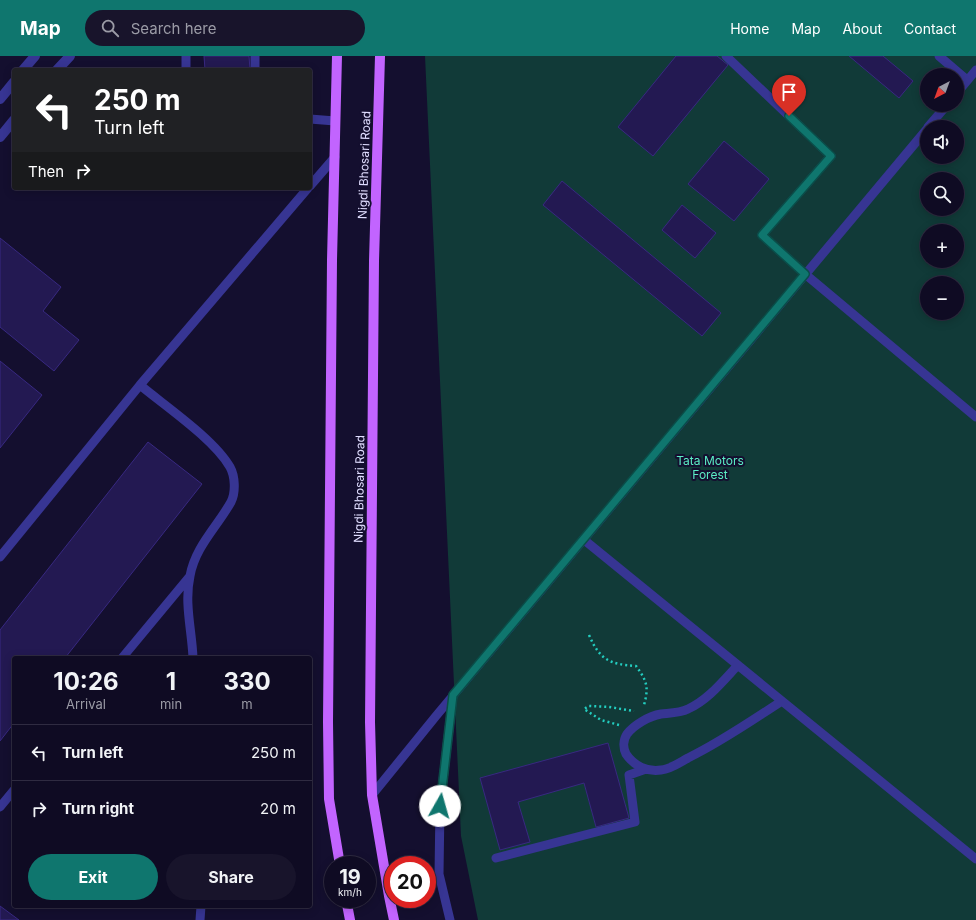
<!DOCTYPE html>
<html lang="en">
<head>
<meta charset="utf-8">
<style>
  :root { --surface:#0f0b23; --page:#18142b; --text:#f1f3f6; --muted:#9b9ba6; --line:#2f2b41; --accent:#0f766e }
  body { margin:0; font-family:Inter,sans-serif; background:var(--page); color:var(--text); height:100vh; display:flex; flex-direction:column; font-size:15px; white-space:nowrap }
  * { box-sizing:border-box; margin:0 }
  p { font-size:13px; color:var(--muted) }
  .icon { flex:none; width:22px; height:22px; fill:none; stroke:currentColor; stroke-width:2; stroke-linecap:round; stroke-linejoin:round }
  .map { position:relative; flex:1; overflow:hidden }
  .details { position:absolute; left:12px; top:600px; width:300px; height:252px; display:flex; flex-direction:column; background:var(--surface); border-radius:4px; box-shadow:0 2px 10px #0003,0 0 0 1px var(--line) }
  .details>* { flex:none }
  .banner { position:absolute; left:12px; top:12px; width:300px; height:122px; border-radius:4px; box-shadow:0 2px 10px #0003,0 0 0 1px var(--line); background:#202124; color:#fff; overflow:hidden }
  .needle { width:26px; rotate:221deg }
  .fabs { position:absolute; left:920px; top:12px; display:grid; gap:8px }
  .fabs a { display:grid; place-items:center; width:44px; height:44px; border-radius:50%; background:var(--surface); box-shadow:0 2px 10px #0003,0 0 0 1px var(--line); font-size:20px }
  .speed { position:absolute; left:324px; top:800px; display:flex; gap:8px; font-size:20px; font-weight:700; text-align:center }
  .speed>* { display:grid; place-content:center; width:52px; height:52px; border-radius:50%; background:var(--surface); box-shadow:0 2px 10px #0003,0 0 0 1px var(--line); line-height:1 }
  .speed small { font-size:10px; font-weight:400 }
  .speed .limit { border:6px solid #d22; background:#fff; color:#111 }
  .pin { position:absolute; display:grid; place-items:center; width:34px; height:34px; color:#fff; margin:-41px -17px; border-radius:50% 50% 50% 0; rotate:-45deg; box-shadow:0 0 4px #0007 }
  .pin .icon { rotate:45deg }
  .me { position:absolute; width:44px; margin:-22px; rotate:7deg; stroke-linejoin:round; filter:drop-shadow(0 0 3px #0008) }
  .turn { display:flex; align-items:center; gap:14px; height:84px; padding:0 16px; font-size:18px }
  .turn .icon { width:52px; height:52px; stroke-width:2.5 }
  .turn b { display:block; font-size:28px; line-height:34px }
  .then { display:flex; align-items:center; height:38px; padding:0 16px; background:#0003; gap:8px; font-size:15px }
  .eta { display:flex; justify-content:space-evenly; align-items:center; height:68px; text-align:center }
  .eta b { font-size:24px; font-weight:700; line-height:28px }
  .primary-button { display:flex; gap:8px; margin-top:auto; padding:8px 16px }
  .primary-button a { flex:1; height:46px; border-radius:24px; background:var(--accent); color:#fff; font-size:16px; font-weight:700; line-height:46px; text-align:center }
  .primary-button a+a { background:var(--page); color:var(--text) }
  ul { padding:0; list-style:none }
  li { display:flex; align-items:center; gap:12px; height:56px; padding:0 16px; border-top:1px solid var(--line) }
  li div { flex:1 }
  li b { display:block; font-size:15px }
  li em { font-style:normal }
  header { display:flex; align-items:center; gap:24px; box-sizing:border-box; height:56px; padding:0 20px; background:var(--accent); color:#fff }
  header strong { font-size:19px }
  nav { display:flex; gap:22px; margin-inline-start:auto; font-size:14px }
  .search { width:280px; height:36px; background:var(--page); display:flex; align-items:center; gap:10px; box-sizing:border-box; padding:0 14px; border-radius:22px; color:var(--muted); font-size:15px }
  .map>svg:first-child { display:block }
  .green { fill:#113a38; fill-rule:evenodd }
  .building { fill:#231952; stroke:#382981 }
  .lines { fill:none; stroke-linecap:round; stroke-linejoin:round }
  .path { stroke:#23cdbf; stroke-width:2.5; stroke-dasharray:2 3; stroke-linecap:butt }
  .service { stroke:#373593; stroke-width:9 }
  .tertiary { stroke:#373593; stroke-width:10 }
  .primary { stroke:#c264ff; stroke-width:10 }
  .route-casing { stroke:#0a4d48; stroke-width:10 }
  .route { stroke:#0f766e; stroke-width:7 }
  .labels { text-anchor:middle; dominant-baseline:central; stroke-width:4; stroke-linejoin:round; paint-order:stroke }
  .street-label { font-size:12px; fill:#e0ddff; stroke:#140f2f }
  .park-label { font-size:12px; fill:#5bedc5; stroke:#140f2f }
</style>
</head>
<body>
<header>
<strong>Map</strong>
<div class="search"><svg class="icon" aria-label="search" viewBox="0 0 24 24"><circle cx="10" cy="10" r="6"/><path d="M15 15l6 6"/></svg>Search here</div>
<nav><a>Home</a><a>Map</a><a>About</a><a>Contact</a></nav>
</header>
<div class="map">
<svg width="976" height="864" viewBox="0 0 976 864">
  <rect width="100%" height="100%" fill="#140f2f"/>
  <path class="green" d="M425 0H976V864H478L461 780ZM927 19H957V49H927ZM927 71H957V101H927ZM927 123H957V153H927ZM927 175H957V205H927ZM927 227H957V257H927Z"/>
  <path class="building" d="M204 0H249L250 14H205Z
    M676 0H717L728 9 653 100 618 71Z
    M849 0H883L913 25 899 42Z
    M724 85 769 123 734 165 688 128Z
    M562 125 721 257 702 280 543 149Z
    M682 149 716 177 695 202 662 174Z
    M0 182 61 231 43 255 79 284 54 315 0 271Z
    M0 305 42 339 0 392Z
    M148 386 202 428 65 602H14V667L0 685V574Z
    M608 687 629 762 596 771 584 727 518 746 530 786 500 794 480 722Z
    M0 850 19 864H0Z"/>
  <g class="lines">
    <path class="path" d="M589 579C600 604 609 608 636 610 647 625 649 631 644 649
      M619 669 601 664 584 653 589 650 609 651 634 655"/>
    <path class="service" d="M726 0 831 100 762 179 805 218 976 361
      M939 0 967 24
      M186 14V0
      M255 14V0
      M957 37 976 14
      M310 63 335 65
      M928 71 947 49
      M310 130 335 101
      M140 329C165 350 214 383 230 411 235 420 236 436 231 446 217 471 195 491 190 520 184 547 192 575 193 602
      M583 483 976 803
      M0 501 140 329 308 132
      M122 602 190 520
      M738 609C723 625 708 644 688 653 680 657 670 657 661 658 649 660 634 669 627 678 623 684 623 692 626 698 634 710 647 716 661 714 671 713 679 707 688 702 721 686 751 665 782 645
      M372 739 436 660 927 73
      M0 751 14 734
      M496 802 635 766 629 719 646 713
      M200 864 201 850
      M450 864 439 818 440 750 453 639"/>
    <path class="tertiary" d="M23 14 35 0
      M57 14 70 0
      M0 43 14 26
      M0 81 14 64"/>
    <path class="primary" d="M337 0 332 204 328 666 329 743 340 809
      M380 0 374 205 370 666 372 739 389 840 394 864
      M346 843 350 864"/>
  </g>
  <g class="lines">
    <defs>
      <path id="route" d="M440 750 453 639 805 218 762 179 831 100 789 60"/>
    </defs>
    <use href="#route" class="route-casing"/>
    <use href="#route" class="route"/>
  </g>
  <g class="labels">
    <g class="street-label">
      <text transform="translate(364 109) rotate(-88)">Nigdi Bhosari Road</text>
      <text transform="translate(359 433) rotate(-89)">Nigdi Bhosari Road</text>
    </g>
    <g class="park-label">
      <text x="710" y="404">Tata Motors<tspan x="710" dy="14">Forest</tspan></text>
    </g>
  </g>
</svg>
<div class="fabs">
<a><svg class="needle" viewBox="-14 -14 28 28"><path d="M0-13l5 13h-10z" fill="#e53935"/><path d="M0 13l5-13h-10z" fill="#9b9ba6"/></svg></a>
<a><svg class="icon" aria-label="sound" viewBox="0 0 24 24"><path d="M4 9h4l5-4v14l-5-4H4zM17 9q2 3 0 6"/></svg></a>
<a><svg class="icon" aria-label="search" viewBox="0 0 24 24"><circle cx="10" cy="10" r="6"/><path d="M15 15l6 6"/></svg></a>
<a>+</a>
<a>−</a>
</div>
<div class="speed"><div>19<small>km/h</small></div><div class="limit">20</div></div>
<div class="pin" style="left:789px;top:60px;background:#d93025"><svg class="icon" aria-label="arrive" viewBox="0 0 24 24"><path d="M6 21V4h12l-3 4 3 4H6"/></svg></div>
<svg class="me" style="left:440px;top:750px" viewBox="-20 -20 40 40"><circle r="19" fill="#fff"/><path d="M0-13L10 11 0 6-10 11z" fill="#0f766e"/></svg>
<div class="banner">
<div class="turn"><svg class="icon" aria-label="left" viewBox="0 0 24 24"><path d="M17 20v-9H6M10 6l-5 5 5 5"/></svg><div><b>250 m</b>Turn left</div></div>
<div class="then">Then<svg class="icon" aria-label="right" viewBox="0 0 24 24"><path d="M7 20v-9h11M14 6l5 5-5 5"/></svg></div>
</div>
<section class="details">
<div class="eta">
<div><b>10:26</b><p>Arrival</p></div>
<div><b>1</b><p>min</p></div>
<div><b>330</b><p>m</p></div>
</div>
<ul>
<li><svg class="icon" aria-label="left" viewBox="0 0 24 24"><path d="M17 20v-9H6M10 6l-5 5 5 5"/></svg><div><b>Turn left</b></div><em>250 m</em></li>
<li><svg class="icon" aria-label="right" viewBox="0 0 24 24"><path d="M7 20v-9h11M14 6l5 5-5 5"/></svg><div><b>Turn right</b></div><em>20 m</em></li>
</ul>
<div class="primary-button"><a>Exit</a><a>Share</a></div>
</section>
</div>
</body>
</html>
